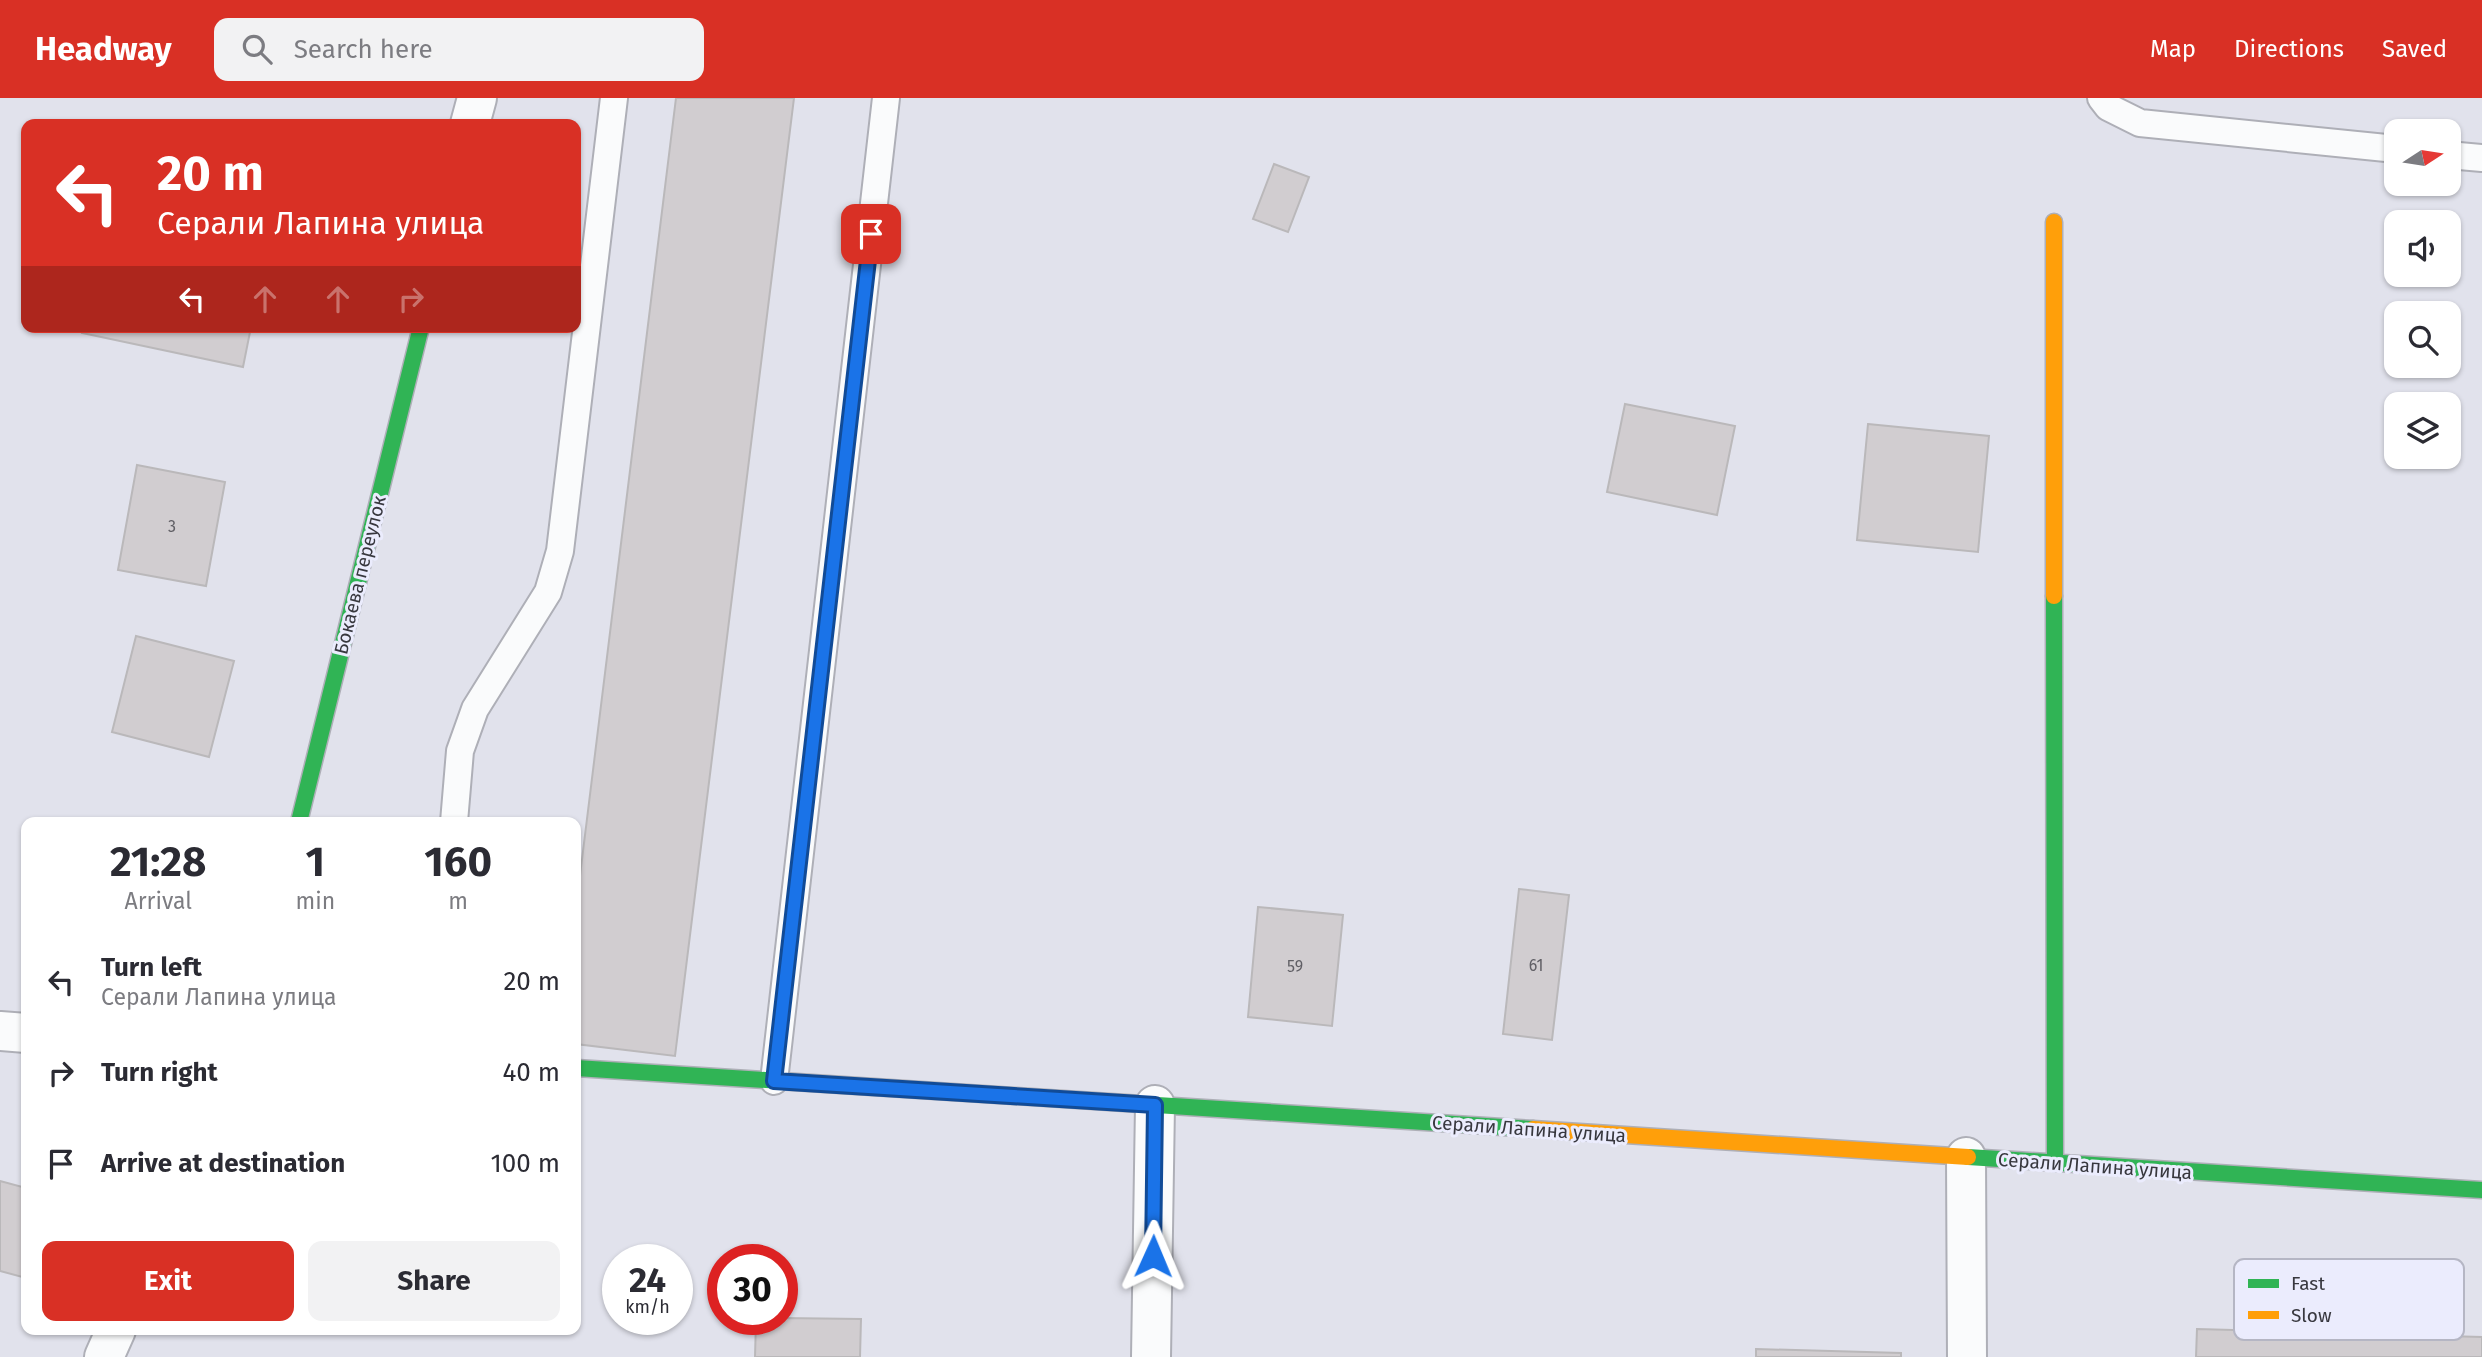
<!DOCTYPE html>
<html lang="en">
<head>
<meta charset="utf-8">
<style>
  :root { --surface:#fff; --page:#f2f2f3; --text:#2b2b33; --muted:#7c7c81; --accent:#d93025 }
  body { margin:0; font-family:"Fira Sans",sans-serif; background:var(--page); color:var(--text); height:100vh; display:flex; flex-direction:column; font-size:26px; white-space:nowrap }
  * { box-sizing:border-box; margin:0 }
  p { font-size:23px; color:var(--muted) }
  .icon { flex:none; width:38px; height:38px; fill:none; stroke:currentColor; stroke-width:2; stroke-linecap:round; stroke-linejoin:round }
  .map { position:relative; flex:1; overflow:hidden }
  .details { position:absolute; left:21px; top:719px; width:560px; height:518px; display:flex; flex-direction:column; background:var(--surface); border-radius:14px; box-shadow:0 2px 5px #0004 }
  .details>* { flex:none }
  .hud { position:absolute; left:21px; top:21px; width:560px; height:214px; border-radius:14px; box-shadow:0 2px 5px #0004; background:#d93025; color:#fff; overflow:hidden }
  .needle { width:46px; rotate:78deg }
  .fabs { position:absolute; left:2384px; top:21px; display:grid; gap:14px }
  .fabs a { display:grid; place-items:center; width:77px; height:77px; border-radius:14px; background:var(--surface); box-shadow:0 2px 5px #0004; font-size:35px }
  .speed { position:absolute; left:602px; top:1146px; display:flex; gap:14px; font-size:35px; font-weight:700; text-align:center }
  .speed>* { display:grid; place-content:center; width:91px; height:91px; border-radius:50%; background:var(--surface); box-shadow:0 2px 5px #0004; line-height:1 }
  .speed small { font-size:18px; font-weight:400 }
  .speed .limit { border:10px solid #d22; background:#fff; color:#111 }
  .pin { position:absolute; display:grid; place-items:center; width:60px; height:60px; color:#fff; margin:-30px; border-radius:14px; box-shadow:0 4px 10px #0006 }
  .me { position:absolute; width:77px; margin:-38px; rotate:1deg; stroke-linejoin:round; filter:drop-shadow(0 0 5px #0008) }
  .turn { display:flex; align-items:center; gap:24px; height:147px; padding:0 21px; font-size:32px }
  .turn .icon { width:91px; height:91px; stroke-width:2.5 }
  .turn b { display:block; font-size:49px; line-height:60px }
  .lanes { display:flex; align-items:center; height:66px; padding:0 21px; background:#0003; justify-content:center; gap:35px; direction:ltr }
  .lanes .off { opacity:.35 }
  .eta { display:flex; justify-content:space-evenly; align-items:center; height:119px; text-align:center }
  .eta b { font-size:42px; font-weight:700; line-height:49px }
  .button { display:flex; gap:14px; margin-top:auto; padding:14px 21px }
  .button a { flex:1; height:80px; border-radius:14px; background:var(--accent); color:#fff; font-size:28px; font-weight:700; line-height:80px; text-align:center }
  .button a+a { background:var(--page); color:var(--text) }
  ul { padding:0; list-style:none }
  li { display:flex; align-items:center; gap:21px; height:91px; padding:0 21px }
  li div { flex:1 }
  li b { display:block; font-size:26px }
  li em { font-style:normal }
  header { display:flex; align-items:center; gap:42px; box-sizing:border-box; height:98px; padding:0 35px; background:var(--accent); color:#fff }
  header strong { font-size:33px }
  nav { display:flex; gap:38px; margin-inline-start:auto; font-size:24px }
  .search { width:490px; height:63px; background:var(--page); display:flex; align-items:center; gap:18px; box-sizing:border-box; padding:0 24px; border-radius:14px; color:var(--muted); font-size:26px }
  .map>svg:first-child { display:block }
  .building { fill:#d1cdd0; stroke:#bab8ba; stroke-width:2 }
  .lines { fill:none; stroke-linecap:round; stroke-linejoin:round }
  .lane-casing { stroke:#aeafb7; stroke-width:30 }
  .street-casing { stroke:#aeafb7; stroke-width:42 }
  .fast-casing { stroke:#aeafb7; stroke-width:19 }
  .slow-casing { stroke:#aeafb7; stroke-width:19 }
  .lane { stroke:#fafbfc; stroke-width:26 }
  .street { stroke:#fafbfc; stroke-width:38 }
  .fast { stroke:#30b455; stroke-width:16 }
  .slow { stroke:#ff9f0a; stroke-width:16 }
  .route-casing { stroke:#114b97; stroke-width:18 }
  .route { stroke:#1a73e8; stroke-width:12 }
  .labels { text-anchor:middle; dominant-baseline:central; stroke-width:6; stroke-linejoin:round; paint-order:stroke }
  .number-label { font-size:16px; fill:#605f65 }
  .street-label { font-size:19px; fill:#38383f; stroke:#ebecfd }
  .key { fill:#ebecfd; stroke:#b5b6c4; stroke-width:2 }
  .key-label { font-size:19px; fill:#38383f }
</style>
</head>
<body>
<header>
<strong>Headway</strong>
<div class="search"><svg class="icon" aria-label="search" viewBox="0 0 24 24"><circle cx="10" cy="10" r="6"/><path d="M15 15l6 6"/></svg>Search here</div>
<nav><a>Map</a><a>Directions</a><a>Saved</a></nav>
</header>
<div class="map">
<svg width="2482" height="1259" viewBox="0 0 2482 1259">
  <rect width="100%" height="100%" fill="#e1e2ec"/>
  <path class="building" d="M676 0H794L675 958 576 946V810Z
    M1274 66 1309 79 1288 134 1253 121Z
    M83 229H251L243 269 82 235Z
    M1625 306 1735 328 1717 417 1607 394Z
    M1868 326 1989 338 1978 454 1857 442Z
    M137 367 225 384 206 488 118 472Z
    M136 538 234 563 209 659 112 634Z
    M1519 791 1569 797 1552 942 1503 936Z
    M1258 809 1343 817 1332 928 1248 919Z
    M0 1083 26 1090V1180L0 1173Z
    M782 1220 861 1221 860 1259H755L756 1222H782Z
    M2197 1231 2482 1239V1259H2196Z
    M1756 1251 1901 1255V1259H1756Z"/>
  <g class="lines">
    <defs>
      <path id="lane" d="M2101 0 2108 9 2140 25 2396 51
        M2448 57 2482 60
        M454 724 460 653 475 611 548 494 560 453 614 0
        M774 983 886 0"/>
      <path id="street" d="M470 26 477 0
        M0 933 26 935
        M1966 1059 1967 1259
        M104 1259 116 1232
        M1151 1259 1155 1007"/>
      <path id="fast" d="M2054 498 2055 1065
        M299 724 421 229
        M576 970 1533 1031
        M1968 1059 2482 1092"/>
      <path id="slow" d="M2054 124V498
        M1533 1031 1968 1059"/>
    </defs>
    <use href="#lane" class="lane-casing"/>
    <use href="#street" class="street-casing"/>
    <use href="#fast" class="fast-casing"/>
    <use href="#slow" class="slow-casing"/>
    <use href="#lane" class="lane"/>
    <use href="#street" class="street"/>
    <use href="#fast" class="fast"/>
    <use href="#slow" class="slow"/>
  </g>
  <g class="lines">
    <defs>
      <path id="route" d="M871 136 774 983 1155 1007 1153 1158"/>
    </defs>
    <use href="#route" class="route-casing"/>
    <use href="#route" class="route"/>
  </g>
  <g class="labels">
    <g class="number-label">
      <text x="172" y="428">3</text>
      <text x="1536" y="867">61</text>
      <text x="1295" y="868">59</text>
    </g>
    <g class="street-label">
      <text transform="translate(360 477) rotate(-76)">Бокаева переулок</text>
      <text transform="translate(1529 1031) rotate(4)">Серали Лапина улица</text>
      <text transform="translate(2095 1068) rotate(4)">Серали Лапина улица</text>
    </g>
  </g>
  <rect x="2234" y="1161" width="230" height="81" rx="10" class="key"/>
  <rect x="2248" y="1181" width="31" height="9" fill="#30b455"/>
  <rect x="2248" y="1213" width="31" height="8" fill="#ff9f0a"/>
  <g class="key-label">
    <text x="2291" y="1192">Fast</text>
    <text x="2291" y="1224">Slow</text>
  </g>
</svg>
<div class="fabs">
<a><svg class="needle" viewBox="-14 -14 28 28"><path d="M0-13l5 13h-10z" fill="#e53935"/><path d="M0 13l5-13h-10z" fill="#7c7c81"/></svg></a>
<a><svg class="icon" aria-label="sound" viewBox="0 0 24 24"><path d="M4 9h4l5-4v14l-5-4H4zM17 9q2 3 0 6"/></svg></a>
<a><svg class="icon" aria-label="search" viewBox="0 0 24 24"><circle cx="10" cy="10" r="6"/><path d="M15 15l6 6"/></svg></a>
<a><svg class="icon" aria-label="layers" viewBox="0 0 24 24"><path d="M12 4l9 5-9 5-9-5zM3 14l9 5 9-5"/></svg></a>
</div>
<div class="speed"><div>24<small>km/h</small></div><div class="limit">30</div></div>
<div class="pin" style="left:871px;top:136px;background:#d93025"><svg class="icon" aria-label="arrive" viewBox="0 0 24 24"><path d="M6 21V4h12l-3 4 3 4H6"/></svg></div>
<svg class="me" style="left:1153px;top:1158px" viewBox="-20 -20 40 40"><path d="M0-17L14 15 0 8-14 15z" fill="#1a73e8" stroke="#fff" stroke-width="4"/></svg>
<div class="hud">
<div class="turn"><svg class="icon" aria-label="left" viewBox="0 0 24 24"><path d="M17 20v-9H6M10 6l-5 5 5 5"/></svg><div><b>20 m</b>Серали Лапина улица</div></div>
<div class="lanes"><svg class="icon" aria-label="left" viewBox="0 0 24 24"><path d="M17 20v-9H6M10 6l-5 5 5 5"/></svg><svg class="icon off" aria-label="ahead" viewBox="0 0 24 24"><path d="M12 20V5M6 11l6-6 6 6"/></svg><svg class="icon off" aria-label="ahead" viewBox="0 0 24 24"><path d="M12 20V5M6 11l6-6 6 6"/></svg><svg class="icon off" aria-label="right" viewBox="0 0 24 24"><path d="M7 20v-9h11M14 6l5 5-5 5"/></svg></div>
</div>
<section class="details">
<div class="eta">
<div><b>21:28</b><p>Arrival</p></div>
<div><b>1</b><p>min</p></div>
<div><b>160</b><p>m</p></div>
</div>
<ul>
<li><svg class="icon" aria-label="left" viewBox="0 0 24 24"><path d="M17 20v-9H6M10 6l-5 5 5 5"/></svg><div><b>Turn left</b><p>Серали Лапина улица</p></div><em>20 m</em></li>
<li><svg class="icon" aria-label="right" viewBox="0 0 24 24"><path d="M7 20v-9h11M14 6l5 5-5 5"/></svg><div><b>Turn right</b></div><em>40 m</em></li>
<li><svg class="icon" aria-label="arrive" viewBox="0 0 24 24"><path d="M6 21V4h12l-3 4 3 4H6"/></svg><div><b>Arrive at destination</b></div><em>100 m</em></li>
</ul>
<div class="button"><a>Exit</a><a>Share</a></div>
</section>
</div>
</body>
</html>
